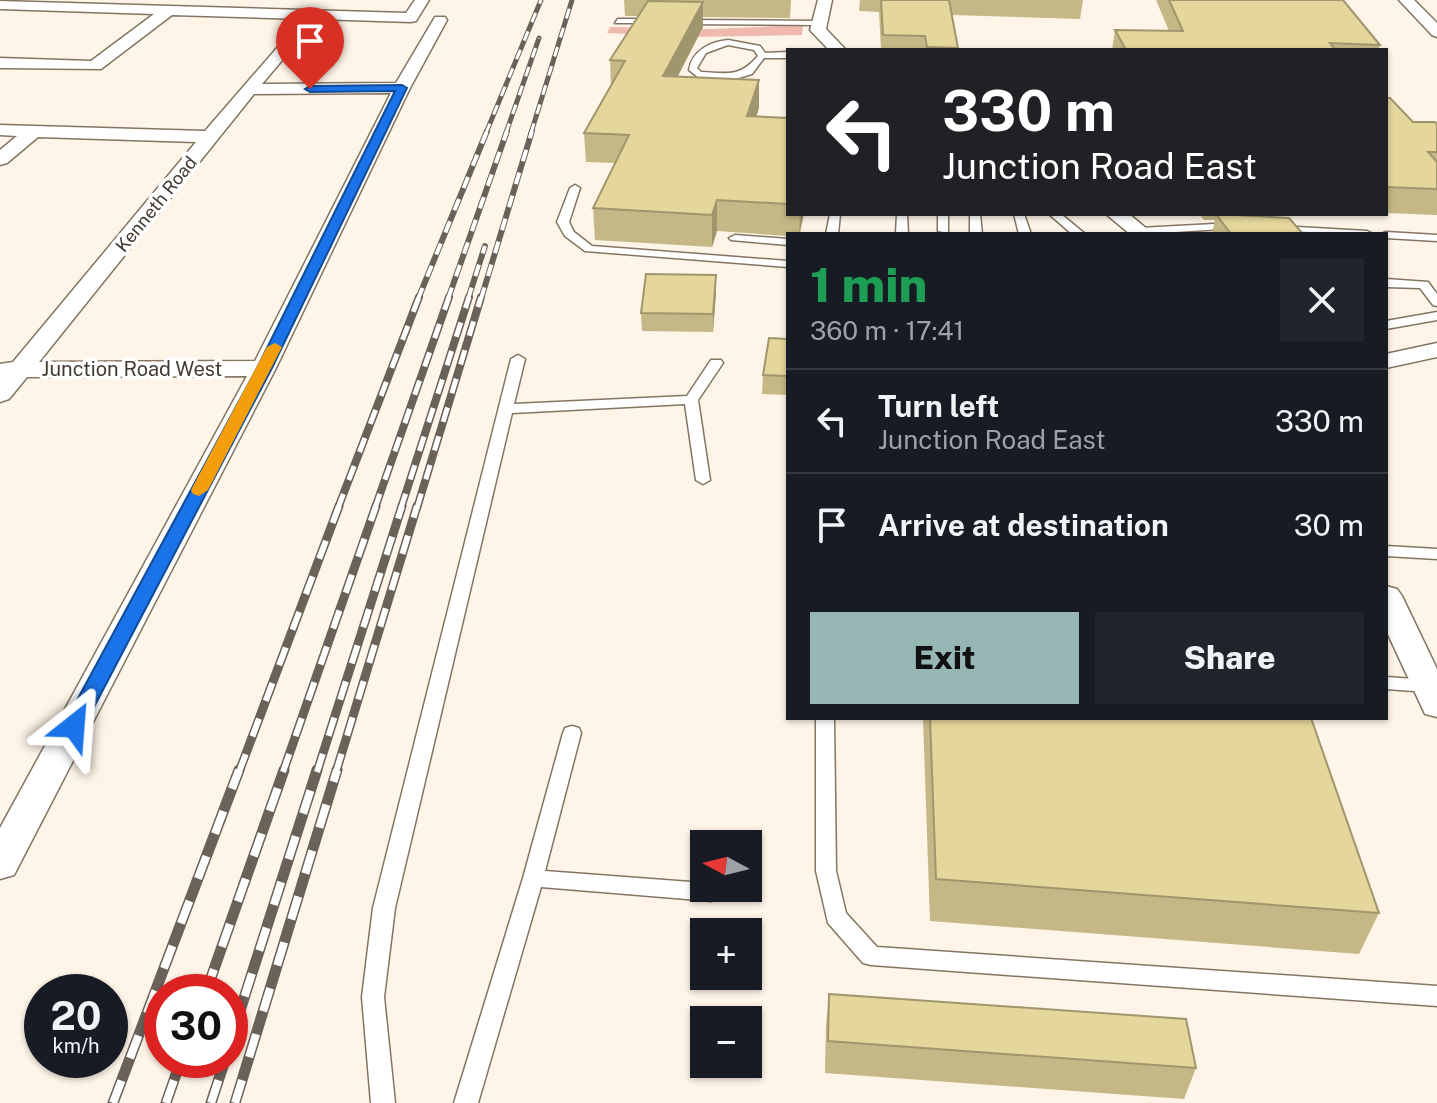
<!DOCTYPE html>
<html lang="en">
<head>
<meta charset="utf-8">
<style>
  :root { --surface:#171b24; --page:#20242c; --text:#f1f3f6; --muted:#9ea1a6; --line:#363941; --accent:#96b7b3 }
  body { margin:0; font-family:"Public Sans",sans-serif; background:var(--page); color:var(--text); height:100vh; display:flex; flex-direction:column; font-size:30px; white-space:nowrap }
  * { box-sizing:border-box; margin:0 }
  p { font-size:26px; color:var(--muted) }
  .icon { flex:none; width:44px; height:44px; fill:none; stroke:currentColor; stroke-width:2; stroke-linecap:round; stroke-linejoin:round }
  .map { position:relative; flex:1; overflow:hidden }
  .details { position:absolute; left:786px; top:232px; width:602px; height:488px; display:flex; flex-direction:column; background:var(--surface); border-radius:0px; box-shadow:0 2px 6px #0004 }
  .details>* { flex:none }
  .guide { position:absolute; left:786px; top:48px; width:602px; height:168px; border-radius:0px; box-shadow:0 2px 6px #0004; background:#202124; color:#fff; overflow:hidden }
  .needle { width:52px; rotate:277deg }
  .tools { position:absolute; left:690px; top:830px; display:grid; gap:16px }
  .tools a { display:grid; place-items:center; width:72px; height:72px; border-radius:0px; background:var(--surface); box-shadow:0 2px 6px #0004; font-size:40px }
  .speed { position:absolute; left:24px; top:974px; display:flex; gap:16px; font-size:40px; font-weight:700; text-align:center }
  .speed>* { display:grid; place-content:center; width:104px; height:104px; border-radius:50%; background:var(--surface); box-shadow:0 2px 6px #0004; line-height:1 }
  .speed small { font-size:20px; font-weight:400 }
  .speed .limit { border:12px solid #d22; background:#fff; color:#111 }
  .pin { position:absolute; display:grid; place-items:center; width:68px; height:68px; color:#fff; margin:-82px -34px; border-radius:50% 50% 50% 0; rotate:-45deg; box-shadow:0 0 8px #0007 }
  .pin .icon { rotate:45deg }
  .me { position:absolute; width:88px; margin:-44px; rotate:28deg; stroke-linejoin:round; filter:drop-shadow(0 0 6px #0008) }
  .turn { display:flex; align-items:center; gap:28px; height:168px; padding:0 24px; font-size:36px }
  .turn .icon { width:104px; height:104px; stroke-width:2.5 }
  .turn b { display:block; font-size:56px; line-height:68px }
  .round { display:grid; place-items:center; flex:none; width:84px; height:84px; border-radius:0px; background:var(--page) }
  .headline { display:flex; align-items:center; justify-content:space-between; height:136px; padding:0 24px }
  h1 { font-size:48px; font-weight:800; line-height:60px; color:#1e9e55 }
  .primary-button { display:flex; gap:16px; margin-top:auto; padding:16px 24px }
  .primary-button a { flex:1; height:92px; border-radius:0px; background:var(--accent); color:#111; font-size:32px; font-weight:800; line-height:92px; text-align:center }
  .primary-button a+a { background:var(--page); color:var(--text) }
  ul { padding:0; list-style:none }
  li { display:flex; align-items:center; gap:24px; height:104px; padding:0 24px; border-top:2px solid var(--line) }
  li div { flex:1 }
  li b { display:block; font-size:30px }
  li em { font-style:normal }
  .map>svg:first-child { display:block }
  .green { fill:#efb9af }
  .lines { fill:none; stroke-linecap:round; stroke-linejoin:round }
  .lane-casing { stroke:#847561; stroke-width:3 }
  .street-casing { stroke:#847561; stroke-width:3 }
  .lane { fill:#fff; fill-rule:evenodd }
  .street { fill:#fff; fill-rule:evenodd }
  .rail-far4-casing { stroke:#6a6259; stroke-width:5 }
  .rail-far3-casing { stroke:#6a6259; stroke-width:6 }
  .rail-far2-casing { stroke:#6a6259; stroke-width:8 }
  .rail-far1-casing { stroke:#6a6259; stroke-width:9 }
  .rail-casing { stroke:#6a6259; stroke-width:11 }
  .rail-far4 { stroke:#fff; stroke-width:3; stroke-dasharray:10; stroke-linecap:butt }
  .rail-far3 { stroke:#fff; stroke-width:4; stroke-dasharray:12; stroke-linecap:butt }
  .rail-far2 { stroke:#fff; stroke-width:5; stroke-dasharray:15; stroke-linecap:butt }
  .rail-far1 { stroke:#fff; stroke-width:6; stroke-dasharray:19; stroke-linecap:butt }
  .rail { stroke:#fff; stroke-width:8; stroke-dasharray:24; stroke-linecap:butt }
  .wall { fill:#c5b886 }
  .shaded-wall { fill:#a0966d }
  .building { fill:#e5d69c; stroke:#a0966d; stroke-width:2 }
  .route { fill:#1a73e8; stroke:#114b97; stroke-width:2 }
  .slow { fill:#f59e0b }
  .labels { text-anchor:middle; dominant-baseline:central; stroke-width:7; stroke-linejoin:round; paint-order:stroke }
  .far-street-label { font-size:18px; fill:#413a32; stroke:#fff }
  .street-label { font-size:20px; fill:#413a32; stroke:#fff }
</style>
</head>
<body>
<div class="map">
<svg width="1437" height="1103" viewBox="0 0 1437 1103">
  <rect width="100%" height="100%" fill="#fef4e7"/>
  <path class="green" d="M803 25 802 35 688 37 607 33 610 27 712 29Z"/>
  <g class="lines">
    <defs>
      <path id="lane" d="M618 19H656L660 21 656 23H615Z
        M684 20 818 21 822 23 818 25 681 24Z
        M728 40 760 46 765 53 788 52V58H764L752 74 735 79 699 78 689 70C692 51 709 42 728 40ZM728 45 754 50 758 56C739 78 728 73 701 72L697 68 706 53Z
        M575 185 580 188 569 222 574 232 592 246 788 261V267L585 251 565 236 557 222 570 188Z
        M830 214H840L838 234H826Z
        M897 214H907L908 234H896Z
        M938 214H948V233L938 231Z
        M970 214H980L982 234H970Z
        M1014 214H1024L1031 234H1019Z
        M1049 214H1061L1085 234H1072Z
        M1233 223 1237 224V228L1145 234 1133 231 1139 228Z
        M1280 226 1367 231 1373 234 1276 231 1274 229Z
        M1386 232 1437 235V241L1386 238V234H1381Z
        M735 235 788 239V245L731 240 729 238Z
        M1386 279 1428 282 1437 294V306L1433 305 1420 288 1386 287Z
        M1437 312V320L1386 329V321Z
        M518 355 525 359 514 404 687 396 711 360H721L723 363 698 400 710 480 703 484 696 480 685 404 512 413 395 908 384 997 395 1103H371L362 997 373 908 511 359Z
        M1386 546 1437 549V559L1386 556Z
        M1386 677 1428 680 1434 682 1437 686 1434 690 1428 692 1386 689Z
        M816 718H834L836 871 846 913 877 947 1437 986V1006L871 965 863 963 828 923 816 871Z
        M572 726 579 728 581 733 545 871 704 883V888H720L722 892 718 898 711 901 541 887 478 1103H454L523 878 563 733 565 728Z"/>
      <path id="street" d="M415 0H429L416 21 411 22 317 19 262 84 396 83 435 17H445L447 20 410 88 276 368 14 875 0 879V828L247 376 27 377 9 399 0 402V364L13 362 196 142 38 137 7 163 0 165V150L17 136 0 135V125L205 131 302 19 172 15 101 69 0 68V58L91 61 154 14 0 9V1L406 13ZM391 93 255 361 39 362 254 94Z
        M818 0H832L826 29 846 50H829L810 30Z
        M1399 0H1414L1437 23V37L1432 35Z
        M1106 214H1129L1153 234H1130Z
        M1437 343V357L1386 368V354Z
        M1386 586 1397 589 1402 596 1437 669V717L1425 714 1386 630Z"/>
    </defs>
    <use href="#lane" class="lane-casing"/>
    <use href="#street" class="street-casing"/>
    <use href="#lane" class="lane"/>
    <use href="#street" class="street"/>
    <defs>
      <path id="rail-far4" d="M486 133 541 0
        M506 133 539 38
        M531 133 572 0"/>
      <path id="rail-far3" d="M418 299 487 131
        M448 299 507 131
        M468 299 485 246
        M481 299 532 131"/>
      <path id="rail-far2" d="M338 508 419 297
        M375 508 449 297
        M401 508 469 297
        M417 508 481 297"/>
      <path id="rail-far1" d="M239 772 339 506
        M283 772 376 506
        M317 772 402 506
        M336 772 417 506"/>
      <path id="rail" d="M206 992 284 770
        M230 1042 317 770
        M113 1103 239 770
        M166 1103 181 1060
        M211 1103 225 1060
        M235 1103 337 770"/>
    </defs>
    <use href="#rail-far4" class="rail-far4-casing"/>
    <use href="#rail-far3" class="rail-far3-casing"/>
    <use href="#rail-far2" class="rail-far2-casing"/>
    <use href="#rail-far1" class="rail-far1-casing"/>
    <use href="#rail" class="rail-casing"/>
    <use href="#rail-far4" class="rail-far4"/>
    <use href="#rail-far3" class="rail-far3"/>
    <use href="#rail-far2" class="rail-far2"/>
    <use href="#rail-far1" class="rail-far1"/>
    <use href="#rail" class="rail"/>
  </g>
  <path class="wall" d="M624 0H791L790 18 703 17V27L678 76 759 108 756 117 788 118V214H804L800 234H788V236L717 231 712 247 595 240 593 208 615 163 586 162 584 133 611 85 610 60 639 16H625Z
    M860 0H1083L1080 19 952 15 958 50H881L879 12 859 11Z
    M1156 0H1343L1380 45 1378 50H1112L1115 30 1169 31Z
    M1386 98 1413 122 1437 124V215L1386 213Z
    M1199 214H1276L1275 217 1303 234H1214L1212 232 1215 220H1204Z
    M716 293 713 332 642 331 641 313Z
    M788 339V395L762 394 763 375Z
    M923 718H1311L1379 913 1359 954 930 921Z
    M829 994 1196 1068 1184 1099 825 1073 826 1026Z"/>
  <path class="shaded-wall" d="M703 2V27L664 103 663 76Z
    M759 80V108L747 145V116Z
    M717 200V231L712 247V215Z
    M800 214H804L799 234Z
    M716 275V293L713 332V314Z"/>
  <path class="building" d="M881 0H949L958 48 927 47 925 36 883 35Z
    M1169 0H1343L1380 45 1330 43 1336 50H1126L1115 30 1183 31Z
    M648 1 703 2 663 76 759 80 747 116 788 118V204L717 200 712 215 593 208 629 135 584 133 625 61 610 60Z
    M1386 98H1390L1413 122H1435L1437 124V152H1428L1437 162V189L1386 187Z
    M1216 214 1289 218 1303 234H1231Z
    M646 274 716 275 713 314 641 313Z
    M769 338 788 339V376L763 375Z
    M930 718H1311L1379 913 936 879Z
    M829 994 1186 1019 1196 1068 828 1041Z"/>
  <path class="route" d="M402 85 407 88 272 368 84 726 81 731H66L63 726 257 368 395 91 310 92 305 89 310 86Z"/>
  <path class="slow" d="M275 343 282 347 208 490 199 496 193 494 191 490 267 347Z"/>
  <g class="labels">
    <g class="far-street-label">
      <text transform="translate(156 204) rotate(-51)">Kenneth Road</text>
    </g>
    <g class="street-label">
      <text x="132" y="369">Junction Road West</text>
    </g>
  </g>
</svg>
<div class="tools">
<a><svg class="needle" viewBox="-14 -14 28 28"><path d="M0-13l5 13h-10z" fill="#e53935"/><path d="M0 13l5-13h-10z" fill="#9ea1a6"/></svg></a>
<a>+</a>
<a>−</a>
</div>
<div class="speed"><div>20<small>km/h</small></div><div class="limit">30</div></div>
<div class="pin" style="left:310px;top:89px;background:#d93025"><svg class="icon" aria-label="arrive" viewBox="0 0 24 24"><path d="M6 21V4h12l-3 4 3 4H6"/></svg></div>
<svg class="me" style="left:74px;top:726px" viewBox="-20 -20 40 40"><path d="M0-17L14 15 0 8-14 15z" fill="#1a73e8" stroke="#fff" stroke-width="4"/></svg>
<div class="guide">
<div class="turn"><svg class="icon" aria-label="left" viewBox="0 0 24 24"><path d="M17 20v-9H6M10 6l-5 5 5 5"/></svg><div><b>330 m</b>Junction Road East</div></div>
</div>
<section class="details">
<div class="headline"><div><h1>1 min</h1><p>360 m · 17:41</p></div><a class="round"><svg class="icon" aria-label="close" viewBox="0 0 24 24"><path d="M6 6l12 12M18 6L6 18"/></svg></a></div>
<ul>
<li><svg class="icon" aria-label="left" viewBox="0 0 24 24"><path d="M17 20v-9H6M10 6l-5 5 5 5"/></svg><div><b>Turn left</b><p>Junction Road East</p></div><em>330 m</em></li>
<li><svg class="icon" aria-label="arrive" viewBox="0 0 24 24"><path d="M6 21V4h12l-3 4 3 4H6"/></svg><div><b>Arrive at destination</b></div><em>30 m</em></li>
</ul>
<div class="primary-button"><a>Exit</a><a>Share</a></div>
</section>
</div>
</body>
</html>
